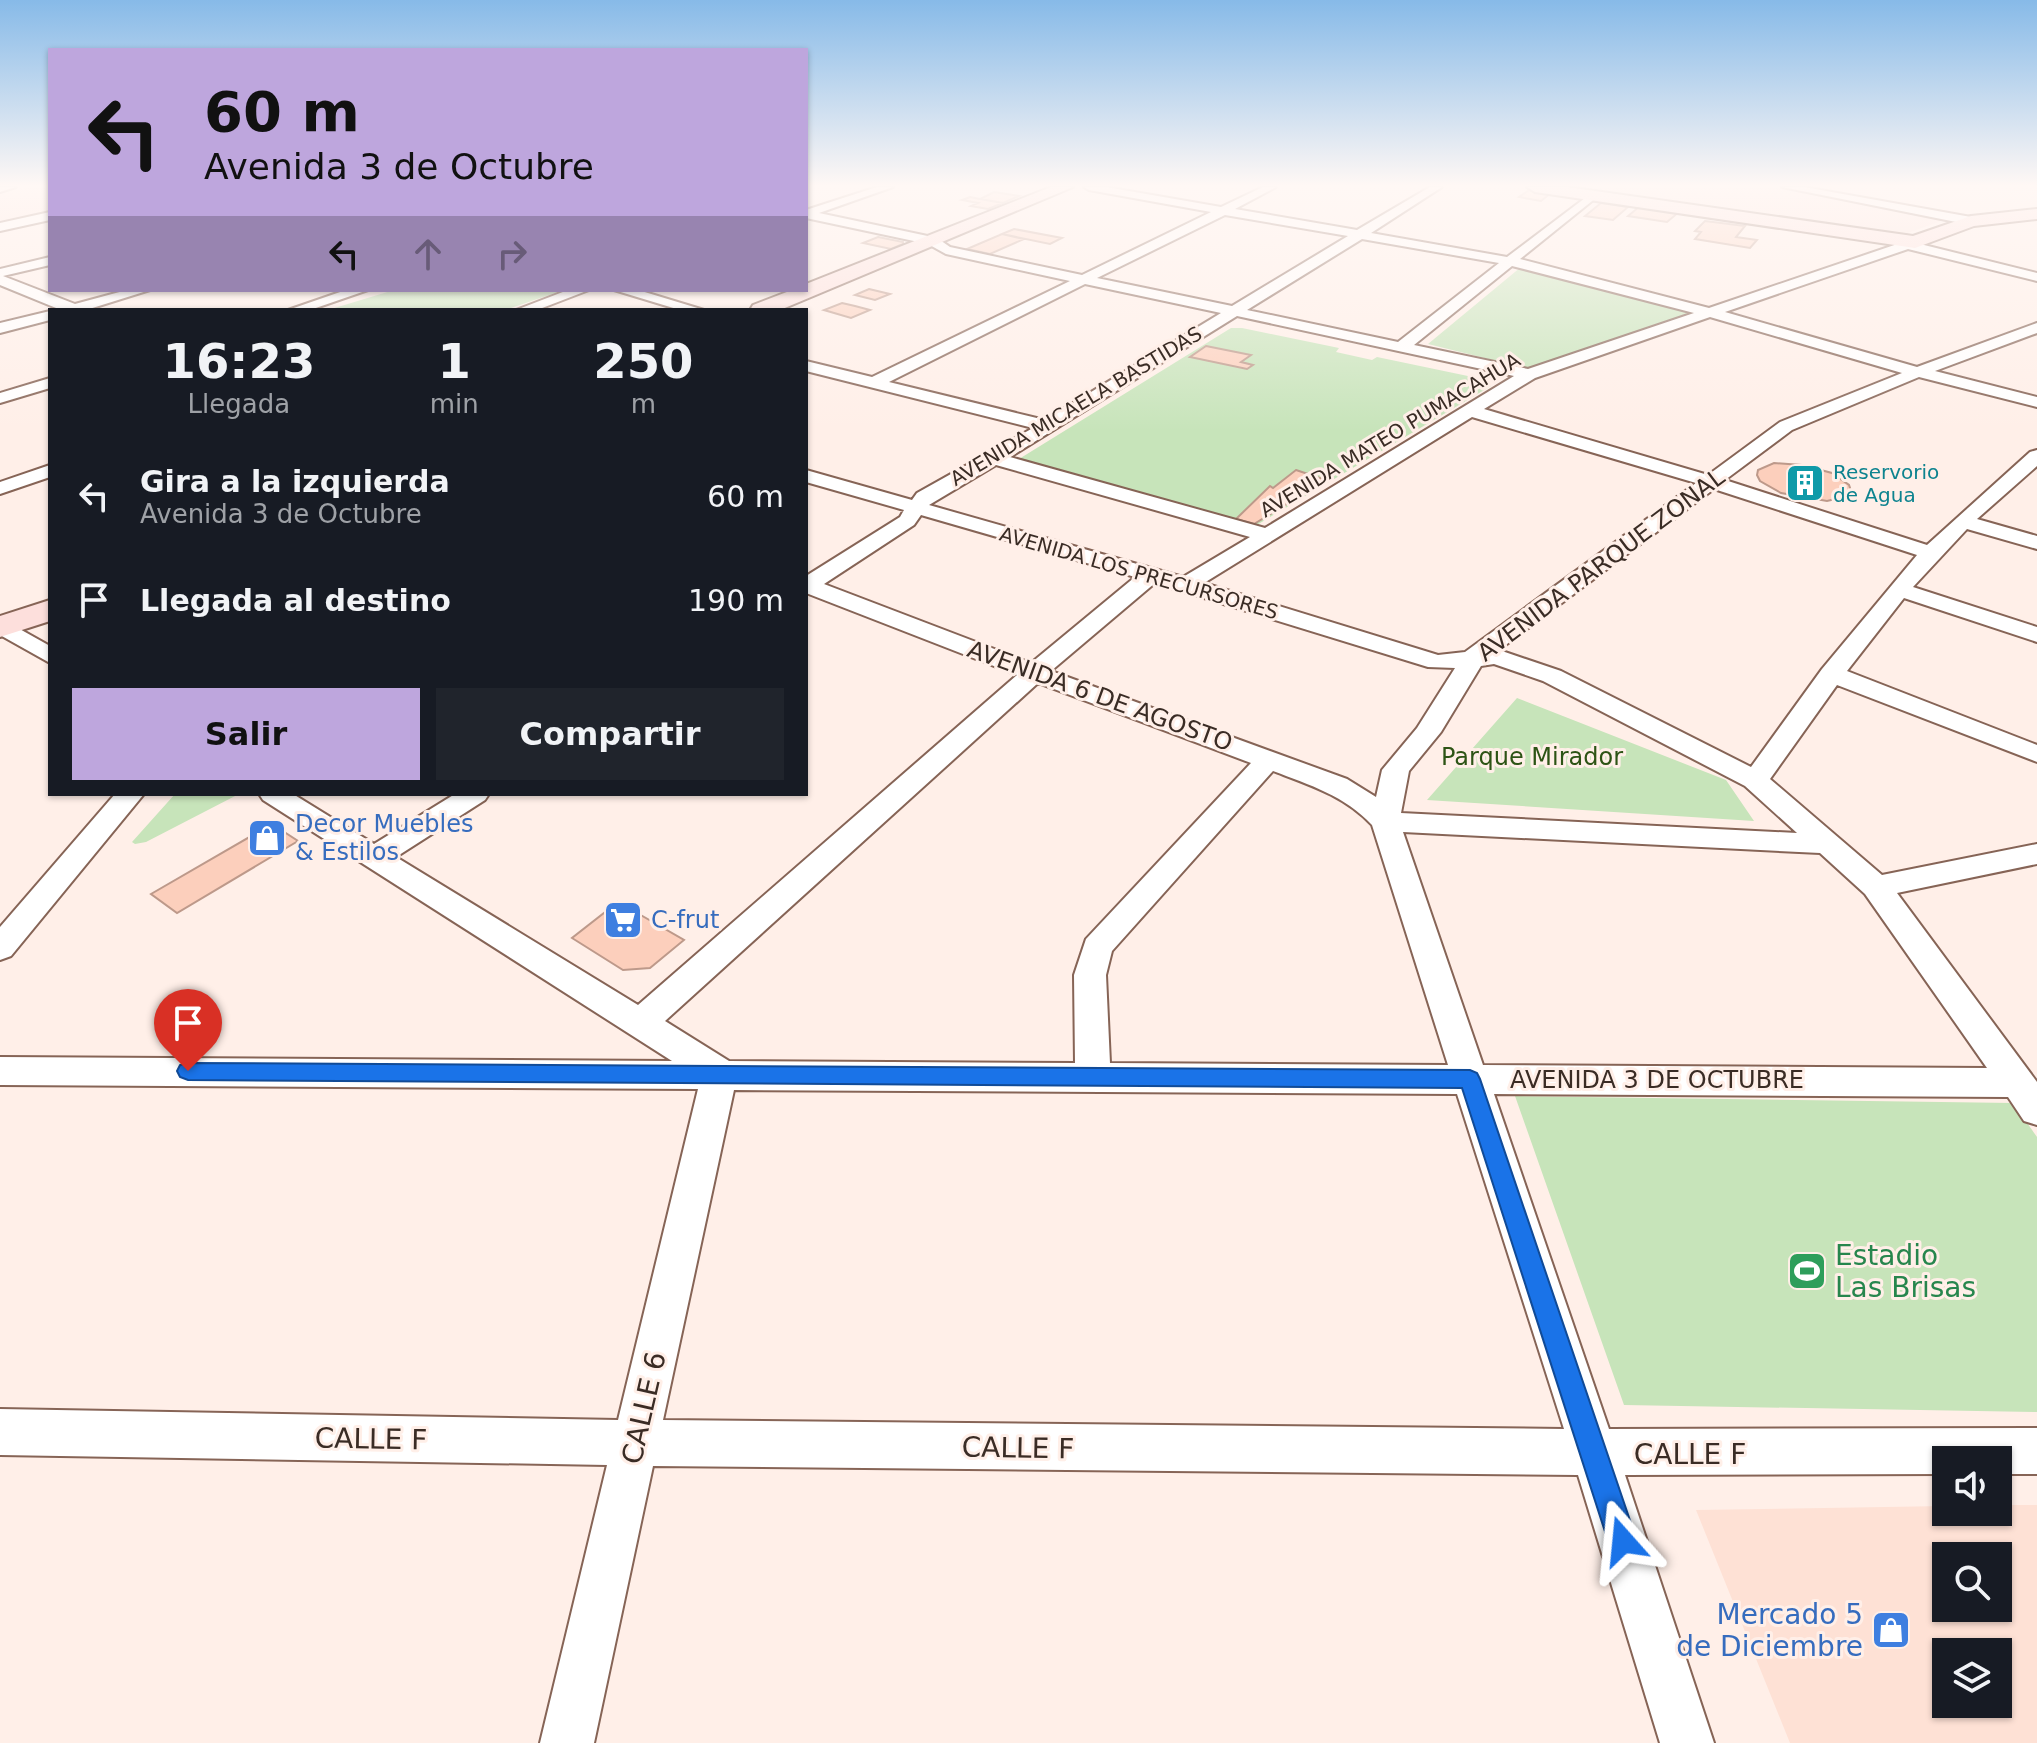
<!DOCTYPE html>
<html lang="es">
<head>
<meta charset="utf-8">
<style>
  :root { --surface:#171b24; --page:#20242c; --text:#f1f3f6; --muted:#9ea1a6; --accent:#bea6dd }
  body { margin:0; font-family:"DejaVu Sans",sans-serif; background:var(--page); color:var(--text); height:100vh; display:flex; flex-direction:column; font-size:30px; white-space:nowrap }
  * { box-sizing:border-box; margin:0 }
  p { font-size:26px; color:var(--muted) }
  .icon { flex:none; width:44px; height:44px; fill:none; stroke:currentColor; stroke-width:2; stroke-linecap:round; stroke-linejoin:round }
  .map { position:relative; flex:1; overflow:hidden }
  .drawer { position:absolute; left:48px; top:308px; width:760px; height:488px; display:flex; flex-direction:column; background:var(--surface); border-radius:0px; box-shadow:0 2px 6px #0004 }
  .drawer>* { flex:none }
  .top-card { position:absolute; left:48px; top:48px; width:760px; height:244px; border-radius:0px; box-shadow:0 2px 6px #0004; background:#bea6dd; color:#111; overflow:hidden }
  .fabs { position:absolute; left:1932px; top:1446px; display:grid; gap:16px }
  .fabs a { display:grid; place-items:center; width:80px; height:80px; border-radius:0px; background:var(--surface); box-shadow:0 2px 6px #0004; font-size:40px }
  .pin { position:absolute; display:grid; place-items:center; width:68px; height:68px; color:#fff; margin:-82px -34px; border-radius:50% 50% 50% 0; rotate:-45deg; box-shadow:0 0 8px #0007 }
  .pin .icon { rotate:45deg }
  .me { position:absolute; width:88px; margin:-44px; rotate:342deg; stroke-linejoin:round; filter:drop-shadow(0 0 6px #0008) }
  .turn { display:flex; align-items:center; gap:28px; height:168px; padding:0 24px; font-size:36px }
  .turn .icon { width:104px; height:104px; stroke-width:2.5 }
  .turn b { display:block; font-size:56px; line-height:68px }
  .lanes { display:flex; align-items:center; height:76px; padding:0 24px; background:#0003; justify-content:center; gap:40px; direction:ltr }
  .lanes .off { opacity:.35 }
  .eta { display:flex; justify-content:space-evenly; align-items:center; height:136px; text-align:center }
  .eta b { font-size:48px; font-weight:600; line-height:56px }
  .action { display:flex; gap:16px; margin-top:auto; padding:16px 24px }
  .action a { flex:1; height:92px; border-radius:0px; background:var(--accent); color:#111; font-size:32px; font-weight:600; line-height:92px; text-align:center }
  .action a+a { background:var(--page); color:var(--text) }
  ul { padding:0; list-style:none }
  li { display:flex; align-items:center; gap:24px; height:104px; padding:0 24px }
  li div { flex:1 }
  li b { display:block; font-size:30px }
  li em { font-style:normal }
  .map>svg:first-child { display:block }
  .built { fill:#fee1d5; fill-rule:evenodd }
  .education { fill:#fce2dc }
  .green { fill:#c7e4ba }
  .building { fill:#fccfbc; stroke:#bd998a; stroke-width:2 }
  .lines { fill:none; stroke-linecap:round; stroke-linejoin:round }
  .street-casing { stroke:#866456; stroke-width:4 }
  .secondary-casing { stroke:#866456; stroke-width:4 }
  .street { fill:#fff; fill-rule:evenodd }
  .secondary { fill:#fddfdc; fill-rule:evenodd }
  .route { fill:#1a73e8; stroke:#114b97; stroke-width:2 }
  .labels { text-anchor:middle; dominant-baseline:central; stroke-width:6; stroke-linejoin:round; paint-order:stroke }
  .far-street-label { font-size:20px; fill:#3a2c25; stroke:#ffefe8 }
  .far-culture-label { font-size:20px; fill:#0d838f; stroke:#ffefe8; text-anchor:start }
  .street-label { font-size:24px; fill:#3a2c25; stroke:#ffefe8 }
  .park-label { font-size:24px; fill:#2d5415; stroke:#ffefe8 }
  .shop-label { font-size:24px; fill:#366cbe; stroke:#ffefe8; text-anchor:start }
  .near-leisure-label { font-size:28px; fill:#27864d; stroke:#ffefe8; text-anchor:start }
  .near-street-label { font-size:28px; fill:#3a2c25; stroke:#ffefe8 }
  .near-shop-label { font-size:28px; fill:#366cbe; stroke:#ffefe8; text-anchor:end }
</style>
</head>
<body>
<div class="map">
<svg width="2037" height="1743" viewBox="0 0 2037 1743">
  <rect width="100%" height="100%" fill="#ffefe8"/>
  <path class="built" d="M1998 1505H2037V1743H1790L1696 1510 1946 1506V1512H1998ZM1946 1556H1998V1608H1946ZM1946 1652H1998V1704H1946Z"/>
  <path class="education" d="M33 187H50V212L0 223V193Z
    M1584 187H1771L1947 219 1905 234H1894Z"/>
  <path class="green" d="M1521 267 1697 311 1529 369 1428 344Z
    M394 290H564L505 310H328Z
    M1231 328H1242L1339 348 1336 352 1372 360 1377 357 1487 380 1491 386 1255 526 1019 459Z
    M1517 698 1726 780 1754 821 1427 800Z
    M175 794 237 795 146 842 135 844 132 842Z
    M1515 1096 2013 1103 2037 1137V1412L1624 1405Z"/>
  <path class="building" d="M1529 190 1551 193 1541 201 1519 197Z
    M994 192 1019 196 1003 203 980 199Z
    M970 197 980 199 1003 203 988 209 971 206 978 203 962 200Z
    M1601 203 1628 207 1613 220 1585 216Z
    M1640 206 1679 212 1667 222 1628 216Z
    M1705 221 1745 226 1736 237 1757 240 1750 248 1695 239 1701 232 1695 231Z
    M1014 229 1062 238 1050 244 1002 234Z
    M1002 234 1024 239 990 254 967 249Z
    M878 237 903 242V244L891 249 863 243Z
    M869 289 890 294 875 300 855 295Z
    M842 303 855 306 870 310 851 318 824 310Z
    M1206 346 1251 355 1241 362 1253 365 1247 369 1190 357Z
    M1774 463 1802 465 1832 473 1849 485 1851 491 1848 496 1827 501 1781 493 1760 481 1757 475 1758 470Z
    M1296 470 1326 480 1254 524 1236 519 1270 486 1273 488Z
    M272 824 298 841 177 913 151 894Z
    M618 902 684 940 650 968 623 970 572 938Z"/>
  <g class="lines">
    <defs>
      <path id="street" d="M0 187H16L0 192Z
        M877 187H893L819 213 937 238 950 247 1082 275 1211 212 1089 190 1084 187H1106L1221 207 1263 187H1276L1235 209 1357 230 1430 187H1442L1371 233 1507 257 1593 192 1599 195 1597 197 1520 259 1709 308 1915 238 1920 239V244L2037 273V281L1908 249 1725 312 1917 367 2037 323V333L1935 371 2037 397V407L1919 377 1792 430 1725 480 1927 545 2030 452 2037 450V466L1977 519 2037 536V549L1967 529 1913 587 2037 627V642L1904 598 1847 671 2037 745V762L1837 685 1770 779 1882 875 2037 844V864L1897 893 2037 1082V1125L2024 1121 2008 1097 1494 1094 1609 1429 2037 1428V1474H1998V1460H1946V1474L1625 1475 1714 1743H1660L1578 1475 653 1466 594 1743H540L607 1465 0 1455V1409L618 1420 698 1089 0 1085V1057L672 1061 263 800 259 794H293L374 844 455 794H489L485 800 396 857 638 1005 1017 675 806 593V576L900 517 904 510 806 482V470L912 500 917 493 1033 428 806 371V361L872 377 1070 281 946 254 928 244 806 218V210ZM1225 215 1348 236 1232 306 1097 278ZM1362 239 1499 263 1398 342 1247 310ZM1512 266 1694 313 1528 369 1414 345ZM1085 284 1221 313 1045 420 889 382ZM1237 316 1514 376 1265 528 1010 457ZM1710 317 1902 373 1780 422 1708 475 1484 409 1535 378ZM1472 417 1696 483 1465 652 1438 655 1204 583ZM996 465 1250 537 1183 577 929 505ZM1714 489 1917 555 1822 669 1751 767 1561 671 1499 650ZM921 515 1135 577 1031 663 824 584 914 525ZM1155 583 1428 667 1455 668 1417 728 1382 770 1376 797 1347 779 1051 671ZM1494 664 1543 681 1745 786 1797 833 1401 813 1409 771 1441 732 1481 666ZM1038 683 1251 763 1086 939 1074 975 1075 1063 729 1061 665 1021ZM1273 771C1310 785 1345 796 1372 825L1448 1065 1110 1063 1106 975 1112 951ZM1403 832 1820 853 1865 894 1987 1068 1483 1065ZM734 1090 1457 1094 1564 1429 663 1420Z
        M1782 187H1804L1971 217 1977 221 1971 225Z
        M50 212V220L0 231V223Z
        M50 257V265L3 276 75 304 127 290H150L86 310H61L0 285V269Z
        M346 290H368L310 310H288Z
        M568 290H589L537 310H516Z
        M614 290H638L704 310H680Z
        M50 311V320L0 333V323Z
        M50 378V388L0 403V393Z
        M50 465V477L0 494V482Z
        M0 618 50 646V663L0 635Z
        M115 794H144L11 956 0 960V927Z"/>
      <path id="secondary" d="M1051 187H1073L780 310H750L753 305 792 290H806V284Z
        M1527 187H1567L1913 236 1971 216 2037 209V219L1974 226 1915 248 1535 192Z
        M50 600V621L0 637V616Z"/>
    </defs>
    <use href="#street" class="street-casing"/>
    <use href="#secondary" class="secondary-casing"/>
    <use href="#street" class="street"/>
    <use href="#secondary" class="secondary"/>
  </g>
  <linearGradient id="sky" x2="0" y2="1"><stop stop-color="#87bae8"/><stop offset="0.43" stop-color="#fff8f5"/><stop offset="1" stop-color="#fff8f5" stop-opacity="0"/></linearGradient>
  <rect width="2037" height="431" fill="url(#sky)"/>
  <path class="route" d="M188 1063 1470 1070 1477 1073 1480 1079 1637 1541 1633 1551 1623 1555 1612 1551 1608 1541 1462 1088 188 1080 180 1077 177 1071 180 1065Z"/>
  <defs>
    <symbol id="building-square" viewBox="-11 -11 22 22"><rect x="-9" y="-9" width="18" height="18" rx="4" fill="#0f9aa8" stroke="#ffefe8"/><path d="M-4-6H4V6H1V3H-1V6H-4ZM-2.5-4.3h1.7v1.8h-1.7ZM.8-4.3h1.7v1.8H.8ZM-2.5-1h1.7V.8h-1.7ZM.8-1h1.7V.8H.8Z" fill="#fff"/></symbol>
    <symbol id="shop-square" viewBox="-11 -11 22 22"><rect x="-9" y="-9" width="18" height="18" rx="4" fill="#3f7fe0" stroke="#ffefe8"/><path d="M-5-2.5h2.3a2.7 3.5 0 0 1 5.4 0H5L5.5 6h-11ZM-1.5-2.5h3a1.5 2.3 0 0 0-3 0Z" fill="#fff"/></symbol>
    <symbol id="supermarket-square" viewBox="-11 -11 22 22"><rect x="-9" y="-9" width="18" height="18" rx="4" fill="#3f7fe0" stroke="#ffefe8"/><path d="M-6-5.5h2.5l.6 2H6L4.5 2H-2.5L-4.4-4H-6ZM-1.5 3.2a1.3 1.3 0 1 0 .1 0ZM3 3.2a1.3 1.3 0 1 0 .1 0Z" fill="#fff"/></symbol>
    <symbol id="stadium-square" viewBox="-11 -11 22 22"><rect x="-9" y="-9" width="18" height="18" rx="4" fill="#2e9e5b" stroke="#ffefe8"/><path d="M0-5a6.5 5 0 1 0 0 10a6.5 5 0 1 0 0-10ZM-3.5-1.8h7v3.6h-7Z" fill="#fff"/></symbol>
  </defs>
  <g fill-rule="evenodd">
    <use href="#building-square" x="1783" y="461" width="44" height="44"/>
    <use href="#shop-square" x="245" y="816" width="44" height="44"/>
    <use href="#supermarket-square" x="601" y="898" width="44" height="44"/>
    <use href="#stadium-square" x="1785" y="1249" width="44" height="44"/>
    <use href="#shop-square" x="1869" y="1608" width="44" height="44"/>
  </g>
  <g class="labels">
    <g class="far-street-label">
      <text transform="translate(1076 406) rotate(-31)">AVENIDA MICAELA BASTIDAS</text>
      <text transform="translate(1390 435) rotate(-31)">AVENIDA MATEO PUMACAHUA</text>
      <text transform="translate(1139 573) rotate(16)">AVENIDA LOS PRECURSORES</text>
    </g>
    <g class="far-culture-label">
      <text x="1833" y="472">Reservorio<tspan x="1833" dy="23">de Agua</tspan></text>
    </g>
    <g class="street-label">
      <text transform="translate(1601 565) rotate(-37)">AVENIDA PARQUE ZONAL</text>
      <text transform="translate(1100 696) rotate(20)">AVENIDA 6 DE AGOSTO</text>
      <text x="1657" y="1080">AVENIDA 3 DE OCTUBRE</text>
    </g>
    <g class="park-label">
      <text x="1532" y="757">Parque Mirador</text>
    </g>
    <g class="shop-label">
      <text x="295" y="824">Decor Muebles<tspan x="295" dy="28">&amp; Estilos</tspan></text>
      <text x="651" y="920">C-frut</text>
    </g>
    <g class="near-leisure-label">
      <text x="1835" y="1255">Estadio<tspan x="1835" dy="32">Las Brisas</tspan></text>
    </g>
    <g class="near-street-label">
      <text transform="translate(644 1408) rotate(-77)">CALLE 6</text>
      <text transform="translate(371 1439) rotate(1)">CALLE F</text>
      <text transform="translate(1018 1448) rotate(1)">CALLE F</text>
      <text x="1690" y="1454">CALLE F</text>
    </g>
    <g class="near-shop-label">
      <text x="1863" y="1614">Mercado 5<tspan x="1863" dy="32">de Diciembre</tspan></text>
    </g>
  </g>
</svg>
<div class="fabs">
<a><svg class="icon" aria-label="sound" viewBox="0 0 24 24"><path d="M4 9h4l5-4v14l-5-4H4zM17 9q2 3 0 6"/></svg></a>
<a><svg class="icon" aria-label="search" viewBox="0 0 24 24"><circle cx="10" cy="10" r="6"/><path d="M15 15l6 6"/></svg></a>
<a><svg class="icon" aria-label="layers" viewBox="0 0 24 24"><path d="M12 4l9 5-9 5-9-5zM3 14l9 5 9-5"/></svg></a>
</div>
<div class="pin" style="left:188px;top:1071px;background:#d93025"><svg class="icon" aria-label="arrive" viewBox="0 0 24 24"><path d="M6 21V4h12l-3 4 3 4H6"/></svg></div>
<svg class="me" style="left:1623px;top:1541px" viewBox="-20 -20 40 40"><path d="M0-17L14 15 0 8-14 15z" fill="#1a73e8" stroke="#fff" stroke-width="4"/></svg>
<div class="top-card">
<div class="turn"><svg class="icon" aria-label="left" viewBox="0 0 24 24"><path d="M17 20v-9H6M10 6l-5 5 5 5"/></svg><div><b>60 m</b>Avenida 3 de Octubre</div></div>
<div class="lanes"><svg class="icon" aria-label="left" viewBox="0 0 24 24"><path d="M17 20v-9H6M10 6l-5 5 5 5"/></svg><svg class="icon off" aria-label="ahead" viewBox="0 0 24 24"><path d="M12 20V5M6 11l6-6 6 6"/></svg><svg class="icon off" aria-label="right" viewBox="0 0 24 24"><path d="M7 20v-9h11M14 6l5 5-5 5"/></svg></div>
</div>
<section class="drawer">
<div class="eta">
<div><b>16:23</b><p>Llegada</p></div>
<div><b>1</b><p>min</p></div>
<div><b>250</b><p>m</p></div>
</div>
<ul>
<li><svg class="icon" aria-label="left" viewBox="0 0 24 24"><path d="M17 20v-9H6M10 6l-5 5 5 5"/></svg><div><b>Gira a la izquierda</b><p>Avenida 3 de Octubre</p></div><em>60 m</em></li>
<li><svg class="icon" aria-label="arrive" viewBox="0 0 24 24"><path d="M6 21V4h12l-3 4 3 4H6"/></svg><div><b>Llegada al destino</b></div><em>190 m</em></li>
</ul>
<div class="action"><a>Salir</a><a>Compartir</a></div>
</section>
</div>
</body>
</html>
